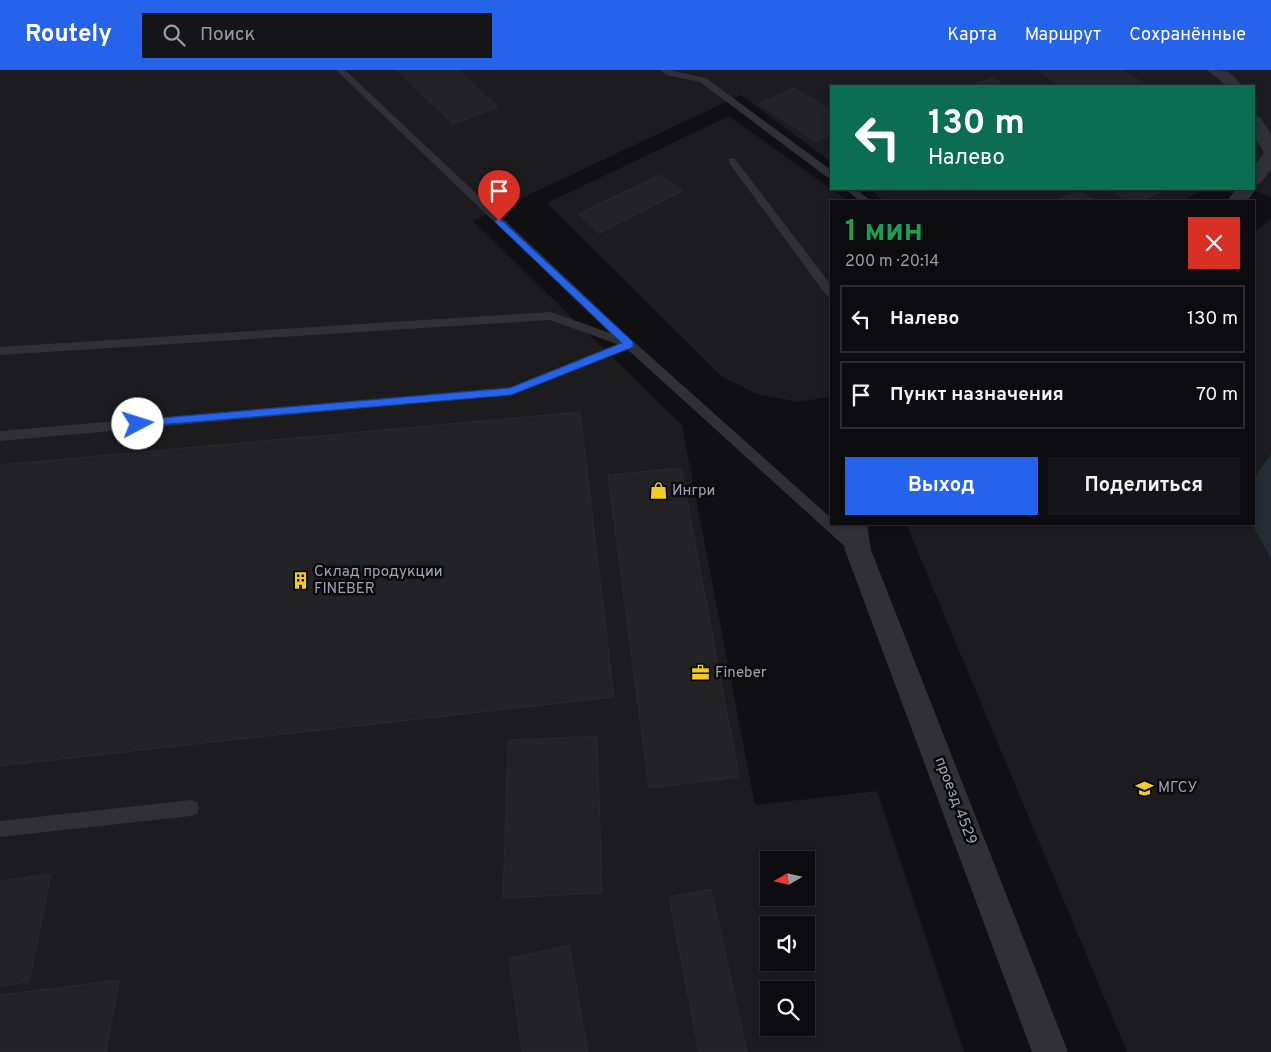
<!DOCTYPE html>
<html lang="ru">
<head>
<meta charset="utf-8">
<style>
  :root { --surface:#0c0b0d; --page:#151416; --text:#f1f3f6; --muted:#9a9b9d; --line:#2c2b2e; --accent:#2563eb }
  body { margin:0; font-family:Overpass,sans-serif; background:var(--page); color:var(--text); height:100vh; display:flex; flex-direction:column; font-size:19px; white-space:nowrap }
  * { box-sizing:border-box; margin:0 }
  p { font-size:16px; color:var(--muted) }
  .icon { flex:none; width:28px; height:28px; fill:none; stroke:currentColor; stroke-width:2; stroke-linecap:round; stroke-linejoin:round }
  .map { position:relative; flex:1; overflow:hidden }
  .side { position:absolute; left:830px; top:130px; width:425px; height:325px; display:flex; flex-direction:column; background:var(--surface); border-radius:0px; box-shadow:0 2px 8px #0003,0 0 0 1px var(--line) }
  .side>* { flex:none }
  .hud { position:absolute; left:830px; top:15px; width:425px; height:105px; border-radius:0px; box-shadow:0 2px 8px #0003,0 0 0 1px var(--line); background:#0b6e4f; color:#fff; overflow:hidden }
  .needle { width:32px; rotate:261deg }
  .controls { position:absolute; left:760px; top:781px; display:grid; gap:10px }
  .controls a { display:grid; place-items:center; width:55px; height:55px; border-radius:0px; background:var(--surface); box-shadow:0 2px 8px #0003,0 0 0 1px var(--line); font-size:25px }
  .pin { position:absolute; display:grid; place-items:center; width:42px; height:42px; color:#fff; margin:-51px -21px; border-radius:50% 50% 50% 0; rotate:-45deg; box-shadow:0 0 5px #0007 }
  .pin .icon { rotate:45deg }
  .me { position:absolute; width:55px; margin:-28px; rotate:85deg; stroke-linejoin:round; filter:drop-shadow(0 0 4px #0008) }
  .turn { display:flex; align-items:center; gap:18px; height:105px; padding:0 15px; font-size:22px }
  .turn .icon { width:65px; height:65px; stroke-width:2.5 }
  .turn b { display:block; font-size:35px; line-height:42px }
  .round { display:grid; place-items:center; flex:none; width:52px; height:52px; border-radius:0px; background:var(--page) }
  .overview { display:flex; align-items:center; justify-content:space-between; height:85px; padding:0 15px }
  h1 { font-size:30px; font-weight:700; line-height:38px; color:#1e9e55 }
  .action { display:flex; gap:10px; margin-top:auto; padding:10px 15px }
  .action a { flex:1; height:58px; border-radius:0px; background:var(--accent); color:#fff; font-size:20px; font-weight:700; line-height:58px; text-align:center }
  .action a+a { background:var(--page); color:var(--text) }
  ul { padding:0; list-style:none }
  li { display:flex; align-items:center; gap:15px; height:68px; margin:0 10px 8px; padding:0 5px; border:2px solid var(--line); border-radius:0px }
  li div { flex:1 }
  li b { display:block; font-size:19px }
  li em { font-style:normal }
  header { display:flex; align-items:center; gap:30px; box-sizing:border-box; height:70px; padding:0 25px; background:var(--accent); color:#fff }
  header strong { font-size:24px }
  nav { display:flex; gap:28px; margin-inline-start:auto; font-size:18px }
  .search { width:350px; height:45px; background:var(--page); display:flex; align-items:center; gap:12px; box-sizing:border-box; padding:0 18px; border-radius:0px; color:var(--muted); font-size:19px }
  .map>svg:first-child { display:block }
  .built { fill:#1c1b1e; fill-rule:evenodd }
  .water { fill:#262c34 }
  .building { fill:#232225; stroke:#2a292d }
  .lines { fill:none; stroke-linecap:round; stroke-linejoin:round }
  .service { fill:#303036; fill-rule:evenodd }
  .minor { fill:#303036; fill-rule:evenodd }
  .route { fill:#2563eb; stroke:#184099 }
  .labels { text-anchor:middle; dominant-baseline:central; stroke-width:5; stroke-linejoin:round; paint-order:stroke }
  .poi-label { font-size:15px; fill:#a0a3b2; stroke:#0b0a0c; text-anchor:start }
  .street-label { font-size:15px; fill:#a0a3b2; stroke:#0b0a0c }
</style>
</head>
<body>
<header>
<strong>Routely</strong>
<div class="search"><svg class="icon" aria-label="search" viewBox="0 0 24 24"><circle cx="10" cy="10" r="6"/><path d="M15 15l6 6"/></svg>Поиск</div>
<nav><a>Карта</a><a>Маршрут</a><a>Сохранённые</a></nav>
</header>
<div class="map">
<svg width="1271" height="982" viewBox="0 0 1271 982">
  <rect width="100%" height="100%" fill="#100f11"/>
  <path class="built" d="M0 0H1271V128L1253 119 1254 16H831V92L741 25 473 151 682 355 755 735 877 721 964 982H0ZM769 790H806V828H769ZM769 855H806V892H769ZM769 920H806V958H769Z
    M729 46 848 131H831V325L828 327 798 332 757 324 722 307 547 133Z
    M868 119H1204L1182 131H885Z
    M1271 149V982H1127L906 454H1254V162Z"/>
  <path class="water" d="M1271 384V489L1252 454 1254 408Z"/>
  <path class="building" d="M397 0H458L498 37 453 54Z
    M1038 0H1122L1148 16H1062Z
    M993 8 1004 16H968Z
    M794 18 831 41V64L816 71 759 34Z
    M660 105 682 121 599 163 578 144Z
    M1110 119H1167L1139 131H1128Z
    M1080 121 1095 131H1056Z
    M580 342 614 627 0 696V395Z
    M681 398 739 707 649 718 608 405Z
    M597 666 602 823 503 828 508 670Z
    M51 804 29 912 0 916V811Z
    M711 819 747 982H699L669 827Z
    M569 875 588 982H522L509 889Z
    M119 910 106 982H0V925Z"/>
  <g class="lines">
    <path class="service" d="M336 0H345L633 271 831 448V454H838L862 475 864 479 862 483 857 485 852 483 627 279 511 325 0 371V361L510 317 617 274 550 250 0 285V277L551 242 610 263Z
      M660 0H670L706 8 831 100V108L827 107 700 12 666 5Z
      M732 88 735 89 831 215V227L827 226 729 93V89Z
      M845 119H856L871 131H860Z
      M191 730 197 732 199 738 197 744 191 746 0 767V751Z"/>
    <path class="minor" d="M1207 0C1227 0 1230 0 1242 16H1225L1221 11Z
      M1254 46 1260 47 1271 64V99L1261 113 1254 115V96L1264 83 1254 66Z
      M1254 116 1256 119 1247 131H1227L1236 119H1254Z
      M841 454H867L871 480 1068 982H1032L845 480Z"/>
  </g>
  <path class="route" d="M499 148 633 272V277L511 325 134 357 132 354 134 351 138 350 510 318 622 273 496 153 495 151Z"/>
  <defs>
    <symbol id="shop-bare" viewBox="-9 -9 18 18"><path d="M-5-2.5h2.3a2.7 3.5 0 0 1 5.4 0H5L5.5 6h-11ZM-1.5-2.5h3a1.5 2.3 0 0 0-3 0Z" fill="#f2cb26" stroke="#0b0a0c" stroke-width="2.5" paint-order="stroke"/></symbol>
    <symbol id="building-bare" viewBox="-9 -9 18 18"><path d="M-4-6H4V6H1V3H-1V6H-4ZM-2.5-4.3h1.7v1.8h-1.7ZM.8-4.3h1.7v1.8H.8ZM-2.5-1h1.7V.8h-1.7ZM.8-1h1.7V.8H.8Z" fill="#f2cb26" stroke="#0b0a0c" stroke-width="2.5" paint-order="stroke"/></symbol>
    <symbol id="office-bare" viewBox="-9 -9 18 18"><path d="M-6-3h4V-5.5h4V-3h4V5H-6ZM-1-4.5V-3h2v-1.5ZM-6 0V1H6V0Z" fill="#f2cb26" stroke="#0b0a0c" stroke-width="2.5" paint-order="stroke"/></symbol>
    <symbol id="university-bare" viewBox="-9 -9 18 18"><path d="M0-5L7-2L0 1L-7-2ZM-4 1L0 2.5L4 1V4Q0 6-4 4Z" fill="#f2cb26" stroke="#0b0a0c" stroke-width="2.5" paint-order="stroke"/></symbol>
  </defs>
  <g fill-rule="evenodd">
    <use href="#shop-bare" x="646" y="408" width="25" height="25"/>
    <use href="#building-bare" x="288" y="498" width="25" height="25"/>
    <use href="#office-bare" x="688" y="590" width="25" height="25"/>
    <use href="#university-bare" x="1132" y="706" width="25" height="25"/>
  </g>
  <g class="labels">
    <g class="poi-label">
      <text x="672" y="421">Ингри</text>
      <text x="314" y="502">Склад продукции<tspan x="314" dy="17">FINEBER</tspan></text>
      <text x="715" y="603">Fineber</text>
      <text x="1158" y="718">МГСУ</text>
    </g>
    <g class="street-label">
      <text transform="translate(955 731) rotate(69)">проезд 4529</text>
    </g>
  </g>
</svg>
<div class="controls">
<a><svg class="needle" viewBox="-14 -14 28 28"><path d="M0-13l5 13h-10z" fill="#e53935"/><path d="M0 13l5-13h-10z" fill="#9a9b9d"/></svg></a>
<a><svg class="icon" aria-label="sound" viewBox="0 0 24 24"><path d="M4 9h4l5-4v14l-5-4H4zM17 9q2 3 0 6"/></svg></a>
<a><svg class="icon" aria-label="search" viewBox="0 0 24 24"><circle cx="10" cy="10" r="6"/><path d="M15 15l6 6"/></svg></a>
</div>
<div class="pin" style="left:499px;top:151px;background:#d93025"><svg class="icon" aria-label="arrive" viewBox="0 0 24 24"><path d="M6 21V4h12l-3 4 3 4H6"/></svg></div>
<svg class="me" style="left:138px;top:354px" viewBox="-20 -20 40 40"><circle r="19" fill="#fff"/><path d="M0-13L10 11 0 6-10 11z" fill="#2563eb"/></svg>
<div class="hud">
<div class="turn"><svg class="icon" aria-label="left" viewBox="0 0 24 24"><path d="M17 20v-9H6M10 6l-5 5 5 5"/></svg><div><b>130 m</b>Налево</div></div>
</div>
<section class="side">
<div class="overview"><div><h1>1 мин</h1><p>200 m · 20:14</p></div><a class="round" style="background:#d93025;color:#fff"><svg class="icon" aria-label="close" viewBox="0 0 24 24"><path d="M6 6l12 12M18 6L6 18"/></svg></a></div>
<ul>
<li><svg class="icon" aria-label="left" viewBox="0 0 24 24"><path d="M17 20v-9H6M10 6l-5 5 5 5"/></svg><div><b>Налево</b></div><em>130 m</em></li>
<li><svg class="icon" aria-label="arrive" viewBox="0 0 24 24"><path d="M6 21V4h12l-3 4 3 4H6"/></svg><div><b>Пункт назначения</b></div><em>70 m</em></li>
</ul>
<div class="action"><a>Выход</a><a>Поделиться</a></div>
</section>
</div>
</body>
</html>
